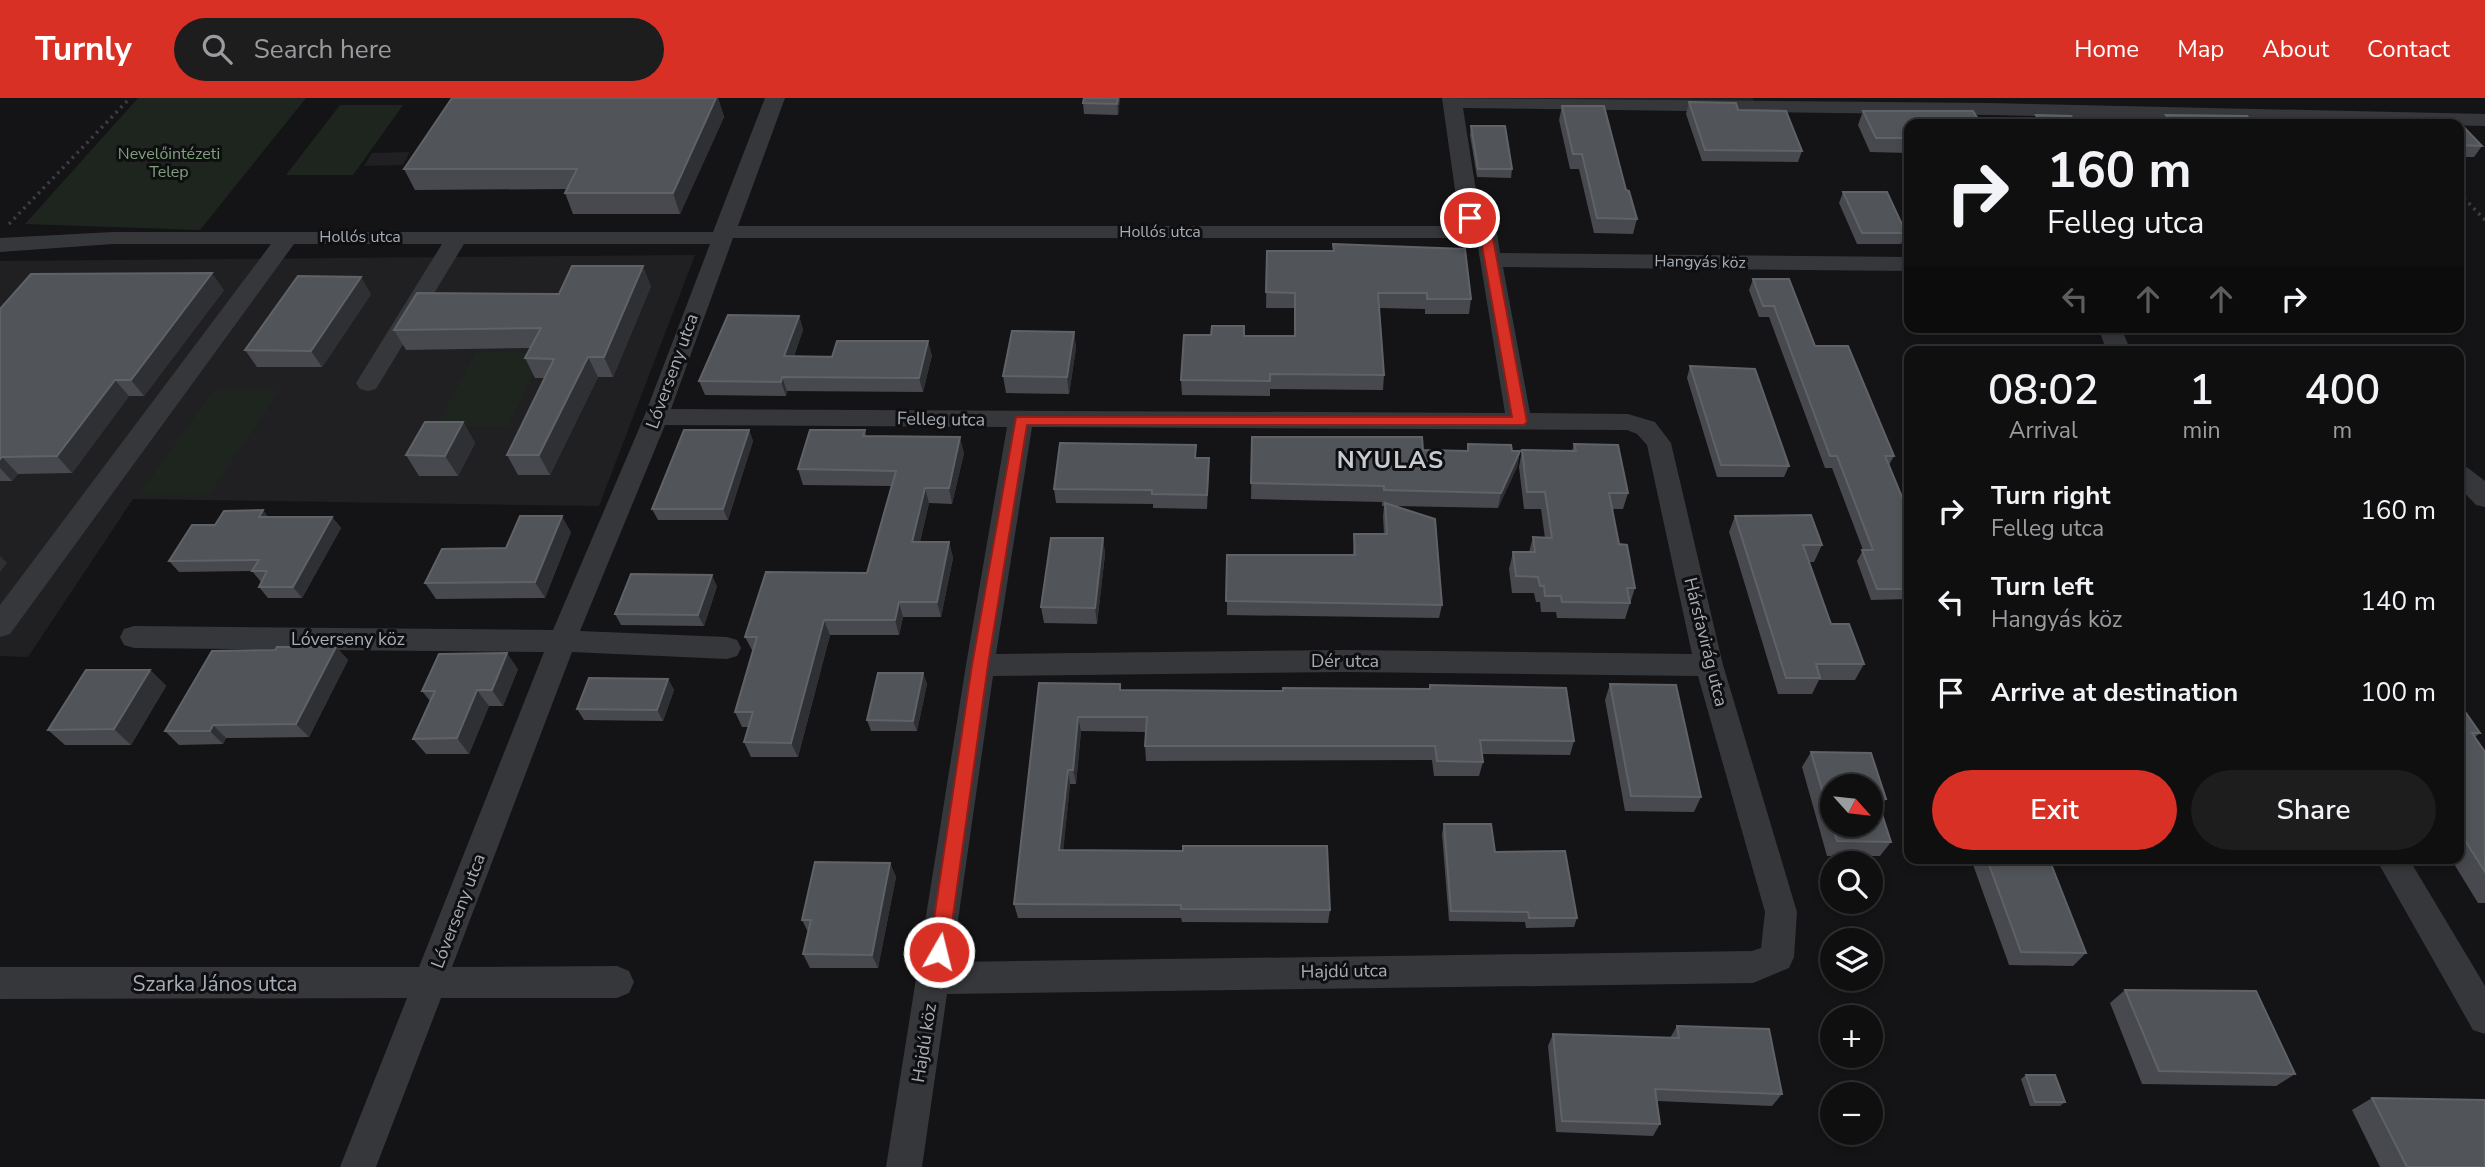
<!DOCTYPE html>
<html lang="en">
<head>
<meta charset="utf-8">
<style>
  :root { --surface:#0f0f10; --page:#1d1d1e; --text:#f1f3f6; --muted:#9b9c9f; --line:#2f2f30; --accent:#d93025 }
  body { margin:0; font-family:"Nunito Sans",sans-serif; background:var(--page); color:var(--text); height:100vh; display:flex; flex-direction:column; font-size:26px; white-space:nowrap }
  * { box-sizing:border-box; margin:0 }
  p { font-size:23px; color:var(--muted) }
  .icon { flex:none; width:38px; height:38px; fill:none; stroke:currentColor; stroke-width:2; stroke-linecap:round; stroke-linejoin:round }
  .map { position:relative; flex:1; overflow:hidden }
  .drawer { position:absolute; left:1904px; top:248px; width:560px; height:518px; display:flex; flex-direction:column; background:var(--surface); border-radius:14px; box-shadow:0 4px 10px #0003,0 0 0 2px var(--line) }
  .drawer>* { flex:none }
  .banner { position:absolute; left:1904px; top:21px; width:560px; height:214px; border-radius:14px; box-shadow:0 4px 10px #0003,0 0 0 2px var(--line); background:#0f0f10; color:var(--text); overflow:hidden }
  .needle { width:46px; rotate:117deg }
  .tools { position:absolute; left:1820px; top:676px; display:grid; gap:14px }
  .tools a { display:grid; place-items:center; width:63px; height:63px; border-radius:50%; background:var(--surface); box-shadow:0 4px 10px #0003,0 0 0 2px var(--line); font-size:35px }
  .pin { position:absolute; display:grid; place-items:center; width:60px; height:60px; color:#fff; margin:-30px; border:4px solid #fff; border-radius:50%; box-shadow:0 2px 7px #0007 }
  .me { position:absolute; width:77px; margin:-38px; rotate:8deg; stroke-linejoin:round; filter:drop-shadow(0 0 5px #0008) }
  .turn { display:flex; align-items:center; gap:24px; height:147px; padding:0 28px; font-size:32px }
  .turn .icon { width:91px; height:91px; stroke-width:2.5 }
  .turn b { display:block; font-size:49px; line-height:60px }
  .lanes { display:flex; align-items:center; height:66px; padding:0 28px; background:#0003; justify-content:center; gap:35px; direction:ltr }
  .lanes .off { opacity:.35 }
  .eta { display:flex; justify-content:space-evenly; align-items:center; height:119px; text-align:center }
  .eta b { font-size:42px; font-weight:600; line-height:49px }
  .primary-button { display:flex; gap:14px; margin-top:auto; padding:14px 28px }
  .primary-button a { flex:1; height:80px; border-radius:42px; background:var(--accent); color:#fff; font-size:28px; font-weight:600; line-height:80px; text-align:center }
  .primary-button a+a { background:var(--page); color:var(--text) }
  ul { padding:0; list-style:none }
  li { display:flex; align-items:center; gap:21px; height:91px; padding:0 28px }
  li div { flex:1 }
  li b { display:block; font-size:26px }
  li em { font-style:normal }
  header { display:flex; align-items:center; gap:42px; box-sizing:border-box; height:98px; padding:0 35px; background:var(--accent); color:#fff }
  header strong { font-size:33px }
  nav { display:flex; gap:38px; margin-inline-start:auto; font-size:24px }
  .search { width:490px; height:63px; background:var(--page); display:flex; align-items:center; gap:18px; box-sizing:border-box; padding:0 24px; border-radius:38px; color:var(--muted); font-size:26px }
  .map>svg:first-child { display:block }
  .built { fill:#202023 }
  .green { fill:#1e251e }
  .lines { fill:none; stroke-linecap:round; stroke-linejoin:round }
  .path { stroke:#3b3e41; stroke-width:3.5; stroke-dasharray:2.5 4.5; stroke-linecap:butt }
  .minor { fill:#35373a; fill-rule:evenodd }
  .wall { fill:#47494e }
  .shaded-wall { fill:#2e3033 }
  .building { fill:#515459; stroke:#5f6267; stroke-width:2; fill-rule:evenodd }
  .route { fill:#d93025; stroke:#8d1f18; stroke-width:2 }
  .labels { text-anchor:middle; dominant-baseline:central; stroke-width:6; stroke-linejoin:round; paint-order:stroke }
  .far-park-label { font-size:16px; fill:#80a07e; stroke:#0f0f11 }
  .far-street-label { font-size:16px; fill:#a6adb5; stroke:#0f0f11 }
  .street-label { font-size:18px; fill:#a6adb5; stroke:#0f0f11 }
  .near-street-label { font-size:21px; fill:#a6adb5; stroke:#0f0f11 }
  .district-label { font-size:24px; font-weight:bold; letter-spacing:2px; fill:#c7cbd2; stroke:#0f0f11 }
</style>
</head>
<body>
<header>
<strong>Turnly</strong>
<div class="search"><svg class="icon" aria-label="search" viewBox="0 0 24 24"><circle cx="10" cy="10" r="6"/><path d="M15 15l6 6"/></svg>Search here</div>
<nav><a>Home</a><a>Map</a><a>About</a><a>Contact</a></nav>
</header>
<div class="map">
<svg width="2485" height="1069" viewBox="0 0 2485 1069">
  <rect width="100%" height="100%" fill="#141416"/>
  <path class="built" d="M1470 0H1753L1754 5Z
    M410 54 403 67 364 68 372 55Z
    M695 157 599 408 133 401 28 559 0 558V163Z"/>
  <path class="green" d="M138 0H306L200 132 25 126Z
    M340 7H403L353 77H286Z
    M476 254 545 255 508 328H436Z
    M213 293H279L209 397H139Z"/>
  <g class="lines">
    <path class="path" d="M2459 95 2485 122
      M9 126 130 0"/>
    <path class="minor" d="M765 0H785L738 128H1448L1455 125 1459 120 1442 0 1989 5 2485 16V28L1989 17 1463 10 1480 118 1497 135 1500 155 1909 159V173L1503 169 1530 315 1628 316 1655 324 1671 345 1723 567 1797 814 1794 859 1789 870 1753 885 947 896 922 1069H886L966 567 1007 329 665 327 580 533 727 539 737 542 741 550 737 558 727 561 572 554 452 869 617 868 629 873 634 884 629 895 617 900H441L376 1069H340L407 900 0 901V869H419L544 554 134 550 124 547 120 539 124 531 134 528 553 532 644 319 710 146H464L376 291 368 293 360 291 356 285 442 146H294L10 536 0 539V507L271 146H113L0 154V140L113 134H713ZM1472 133 1476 137 1505 315 671 311 733 140H1449ZM1032 329 1627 332 1637 336 1647 347 1692 556 1345 552 996 556ZM1345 574 1698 578 1765 814 1761 850 1752 853 952 864 993 578Z
      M2098 229H2121L2131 254H2107Z
      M2459 367 2468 370 2485 383V409L2476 407 2459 389Z
      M2376 761H2409L2485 888V936L2473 932Z"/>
  </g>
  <path class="wall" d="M452 0H718L724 19 680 116H573L565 95 566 91 415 92 404 71Z
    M1120 0 1118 17 1084 16 1083 5Z
    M1689 4 1738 12 1802 53 1798 64 1702 63 1686 16Z
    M1562 8 1626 92 1637 121 1633 136 1594 135 1579 71H1570L1559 22Z
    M1863 13 1909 26V55L1870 54 1858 27Z
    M2036 17 2077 26H2032Z
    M2166 17 2254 26H2161Z
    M2416 20 2456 21 2482 48 2474 59H2459V26H2411Z
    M1471 28 1512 71 1511 80 1477 79 1470 37Z
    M1843 94 1906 135 1901 146H1857L1839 105Z
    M1333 146 1471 201 1469 216H1425V211L1379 210 1384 277 1383 292 1270 291V298L1182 297 1181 282 1244 238H1294V210H1266L1267 153H1333Z
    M1753 181 1815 248 1894 358 1889 367 1909 416V501L1871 502 1857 463 1863 452 1832 370H1825L1769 219H1759L1749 192Z
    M651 188 613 279H598L550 377H518L507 357 545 280H535L525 260 530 250 406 252 394 232Z
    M224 192 144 298H129L72 375 18 376 12 383H0V211Z
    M371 196 322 269H257L245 252Z
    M799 218 803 232 794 258 932 257 923 294 787 293 786 298 705 297 699 283Z
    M1074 234 1076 250 1069 296 1006 295 1003 278Z
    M1690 268 1789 368 1784 379H1717L1687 280Z
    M463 324 475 345 458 378H419L406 357Z
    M749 332 753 343 728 422H658L652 411Z
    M865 332 866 338 964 355 952 406 929 405 920 444H949L953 460 941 519H903L899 537H830L798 659H751L744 644 749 629H742L735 614 753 554 745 539 867 475 891 388 803 387 798 371Z
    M1252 339 1423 352 1467 353 1468 346 1512 353H1520L1517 369 1498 410 1395 408 1442 507 1439 520 1227 517V457H1353L1354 436H1384L1383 419 1384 408H1382V404L1251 401Z
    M1574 346 1628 395 1623 411H1612L1619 446 1635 490 1625 521 1557 520 1556 514H1541L1540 504H1536L1534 495H1512L1509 471 1513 454H1529L1533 439 1545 440 1541 411H1524L1519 369 1522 352 1572 353Z
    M1196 360H1209L1207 411 1153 410V406L1056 405 1054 391Z
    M1735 418 1822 447 1814 464H1809L1831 526 1864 566 1855 582H1819L1812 596H1778L1729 434Z
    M268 419H332L341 430 302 500H268L259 489 261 484 252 473 179 474 169 463 215 427Z
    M571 434 545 500 436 501 425 485 506 450Z
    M1103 440 1105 456 1097 526 1044 525 1041 509Z
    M717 488 704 528 621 527 615 516Z
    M336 549 348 562 309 639 226 640 223 646 179 647 165 633 275 552Z
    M518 571 503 608H489L469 656H426L413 641 430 603 422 593Z
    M150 572 166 588 131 647H65L48 632Z
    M923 575 927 586 917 633H871L867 622Z
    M668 581 674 592 663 623 584 622 577 611Z
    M1039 585 1120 586 1121 592 1283 593 1429 591 1430 587 1574 643 1570 657 1482 656 1483 664 1479 678H1434L1432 662 1146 663 1145 648 1146 634 1081 633 1076 686H1070L1063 752 1330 812 1328 825 1182 824 1181 820H1018L1014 806Z
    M1610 586 1701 699 1694 714 1625 713 1605 602Z
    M2459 605 2480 635 2475 639 2485 654V805H2478L2451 761H2459Z
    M1811 654 1886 701 1880 710 1891 744 1880 758H1827L1802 669Z
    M1444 726 1495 754 1577 820 1574 829 1526 830 1525 824 1449 823 1442 736Z
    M1971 761H2049L2086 855 2073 868 2009 867Z
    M2126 761H2197L2195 763Z
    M890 765 896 779 878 870H810L803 856 808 834 802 822Z
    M2125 892 2295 976 2276 988 2142 986 2110 905Z
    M1677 928 1782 996 1772 1008 1657 1003 1660 1026 1653 1038 1556 1034 1548 948 1553 936 1670 940Z
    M2026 977 2065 1004 2060 1008H2030L2021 981Z
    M2372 1000 2485 1069H2380L2352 1012Z"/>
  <path class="shaded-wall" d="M716 0H718L724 19 680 116 673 95Z
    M1118 0H1120L1118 17 1117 6Z
    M643 168 651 188 613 279 604 259Z
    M212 175 224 192 144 298 131 282Z
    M361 179 371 196 322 269 311 253Z
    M799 218 803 232 789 272 784 258Z
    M1074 234 1076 250 1069 296 1067 279Z
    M928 243 932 257 923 294 919 280Z
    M588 259 598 279 550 377 539 357Z
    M782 279 787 293 786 298 781 284Z
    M115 282 129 298 72 375 57 358Z
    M463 324 475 345 458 378 445 358Z
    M749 332 753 343 728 422 723 411Z
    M960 339 964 355 952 406 949 390Z
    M1520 353 1517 369 1498 410 1501 395Z
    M2 359 18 376 12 383 0 370V361Z
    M1209 360V375L1207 411V397Z
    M925 390 929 405 916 460 912 444Z
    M263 412 272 424 259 419Z
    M562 418 571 434 545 500 535 484Z
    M332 419 341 430 302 500 293 489Z
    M1103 440 1105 456 1097 526 1095 510Z
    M949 444 953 460 941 519 937 504Z
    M0 458 7 465 0 474Z
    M712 477 717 488 704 528 698 517Z
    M899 504 903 519 899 537 895 522Z
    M824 522 830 537 798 659 791 645Z
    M336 549 348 562 309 639 296 626Z
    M507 555 518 571 503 608 492 592Z
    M150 572 166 588 131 647 114 631Z
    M923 575 927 586 917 633 913 623Z
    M668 581 674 592 663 623 657 612Z
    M477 592 489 608 469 656 457 640Z
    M1078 619 1081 633 1076 686 1073 672Z
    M213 627 226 640 223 646 210 633Z
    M1068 672 1070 686 1062 766 1059 752Z
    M890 765 896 779 878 870 872 857Z"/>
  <path class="building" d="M452 0H716L673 95H565L577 71H404Z
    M1084 0H1118L1117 6 1083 5Z
    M1689 4 1736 5 1738 12 1786 13 1802 53 1705 52Z
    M1562 8H1604L1626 92 1629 93 1637 121 1597 120 1582 56H1573Z
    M1863 13H1973L1981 26H1909V40H1876Z
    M2036 17 2071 18 2077 26H2042Z
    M2166 17 2247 18 2254 26H2174Z
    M2416 20 2456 21 2482 48 2459 47V26H2421Z
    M2260 22H2294L2297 26H2264Z
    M1471 28H1505L1512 71H1478Z
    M1843 94H1887L1906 135H1862Z
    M1333 146 1465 151 1471 201H1427V195H1378L1384 277 1270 276V283L1181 282 1184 237H1211L1212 228H1244V238H1295V195L1266 194 1267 153H1334Z
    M572 168H643L604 259H588L539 357H507L554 261 525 260 541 230 394 232 417 195 559 196Z
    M212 175 131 282H115L57 358 2 359 0 361V211L31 176Z
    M298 178 361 179 311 253 245 252Z
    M1753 181H1789L1815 248H1848L1894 358H1885L1909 416V491H1877L1862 452H1873L1837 358H1830L1774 208H1763Z
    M728 217 799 218 784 258 832 259 837 243H928L919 280 782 279 781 284 699 283Z
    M1012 233 1074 234 1067 279 1003 278Z
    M1690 268 1755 271 1789 368 1721 367Z
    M425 324H463L445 358 406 357Z
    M684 332H749L723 411H652Z
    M810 332H865L863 338 960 339 949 390H925L912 444H949L937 504H899L895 522H824L791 645 744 644 753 614H735L757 539H745L766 474 867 475 896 373 798 371Z
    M1252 339H1422L1423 352 1468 353V346L1511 347 1512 353H1520L1501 395 1384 392V388L1251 385Z
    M1060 345 1196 347 1195 360H1209L1207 397 1152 396V392L1054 391Z
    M1574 346 1618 347 1628 395H1609L1619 446 1627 447 1635 490H1627L1630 505 1562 504 1561 498H1545L1544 488H1540L1538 479 1516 478 1513 454H1535L1533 439 1552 440 1545 394H1527L1522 352 1576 353Z
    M1385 405 1435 421 1442 507 1226 503 1227 457H1355L1354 436H1387Z
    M263 412 259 419H332L293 489H259L267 473H252L259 462 169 463 192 427H215L224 413Z
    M1811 417 1822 447H1803L1831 526H1849L1864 566H1816L1820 580H1786L1735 418Z
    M520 418H562L535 484 425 485 442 451 506 450Z
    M1051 440H1103L1095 510 1041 509Z
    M631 476 712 477 698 517 615 516Z
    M277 549H336L296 626 213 627 210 633H165L212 553 275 552Z
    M507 555 492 592H477L457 640 413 641 435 593H422L439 556Z
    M86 572H150L114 631 48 632Z
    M878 575H923L913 623 867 622Z
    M589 580 668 581 657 612 577 611Z
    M1039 585 1120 586V592L1283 593V590L1430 591V587L1566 590 1574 643 1480 642 1483 664 1437 663 1435 648H1145L1147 619H1078L1073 672H1068L1059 752 1183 753V748H1327L1330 812 1181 811V807L1014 806Z
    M1610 586 1676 587 1701 699 1631 698Z
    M2459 605 2480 635H2472L2485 654V774L2459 733V683H2462L2459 679Z
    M1811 654 1871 655 1886 701H1877L1891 744 1837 743ZM1832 688H1871V726H1832Z
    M1444 726H1491L1495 754 1565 753 1577 820H1529L1528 814 1451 813Z
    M1987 761H2049L2086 855 2021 854Z
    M815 764 890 765 872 857 803 856 811 822H802Z
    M2125 892 2256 893 2295 976 2159 973Z
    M1677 928 1769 931 1782 996 1655 991 1660 1026 1562 1023 1553 936 1679 940Z
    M2026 977H2055L2065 1004H2035Z
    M2372 1000 2485 1002V1069H2407Z"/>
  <path class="route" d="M1470 116 1492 135 1527 324 1524 327H1027L988 567 948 854 945 860 939 862 932 860 929 854 972 567 1016 319H1512L1480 136 1464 120Z"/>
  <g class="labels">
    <g class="far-park-label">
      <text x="169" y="56">Nevelőintézeti<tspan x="169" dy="18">Telep</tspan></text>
    </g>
    <g class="far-street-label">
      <text x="1160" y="134">Hollós utca</text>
      <text x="360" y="139">Hollós utca</text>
      <text transform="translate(1700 164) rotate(1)">Hangyás köz</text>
    </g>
    <g class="street-label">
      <text transform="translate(672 273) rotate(-70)">Lóverseny utca</text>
      <text transform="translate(941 321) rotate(1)">Felleg utca</text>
      <text x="348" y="541">Lóverseny köz</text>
      <text transform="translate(1706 544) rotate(76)">Hársfavirág utca</text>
      <text x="1345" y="563">Dér utca</text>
      <text transform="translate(458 813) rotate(-69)">Lóverseny utca</text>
      <text transform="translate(1344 873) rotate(-1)">Hajdú utca</text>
      <text transform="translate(924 945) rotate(-81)">Hajdú köz</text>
    </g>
    <g class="near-street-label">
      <text x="215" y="886">Szarka János utca</text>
    </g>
    <g class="district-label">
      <text x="1391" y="362">NYULAS</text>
    </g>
  </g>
</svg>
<div class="tools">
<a><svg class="needle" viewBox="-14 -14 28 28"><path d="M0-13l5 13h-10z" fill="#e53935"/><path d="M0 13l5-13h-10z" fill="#9b9c9f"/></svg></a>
<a><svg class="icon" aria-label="search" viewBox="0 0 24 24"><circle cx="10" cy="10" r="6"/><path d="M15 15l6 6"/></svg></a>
<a><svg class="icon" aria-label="layers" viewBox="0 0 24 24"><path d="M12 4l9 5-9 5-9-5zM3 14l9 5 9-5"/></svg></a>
<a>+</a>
<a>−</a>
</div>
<div class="pin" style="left:1470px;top:120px;background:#d93025"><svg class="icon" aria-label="arrive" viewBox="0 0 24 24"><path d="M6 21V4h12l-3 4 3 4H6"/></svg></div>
<svg class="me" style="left:939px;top:854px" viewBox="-20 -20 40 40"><circle r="17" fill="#d93025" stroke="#fff" stroke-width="3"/><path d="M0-11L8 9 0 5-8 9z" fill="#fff"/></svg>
<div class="banner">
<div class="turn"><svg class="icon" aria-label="right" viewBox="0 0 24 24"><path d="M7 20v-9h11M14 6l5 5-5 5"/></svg><div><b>160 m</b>Felleg utca</div></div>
<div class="lanes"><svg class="icon off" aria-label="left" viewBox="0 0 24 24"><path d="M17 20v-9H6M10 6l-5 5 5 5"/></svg><svg class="icon off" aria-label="ahead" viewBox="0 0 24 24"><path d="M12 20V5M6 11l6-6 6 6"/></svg><svg class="icon off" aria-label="ahead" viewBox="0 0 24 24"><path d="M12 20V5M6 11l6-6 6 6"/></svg><svg class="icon" aria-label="right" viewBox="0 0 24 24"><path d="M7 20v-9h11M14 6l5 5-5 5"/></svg></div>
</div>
<section class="drawer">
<div class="eta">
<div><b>08:02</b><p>Arrival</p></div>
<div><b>1</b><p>min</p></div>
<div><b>400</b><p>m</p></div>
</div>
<ul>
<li><svg class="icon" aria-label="right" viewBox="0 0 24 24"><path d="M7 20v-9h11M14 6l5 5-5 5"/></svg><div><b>Turn right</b><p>Felleg utca</p></div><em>160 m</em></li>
<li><svg class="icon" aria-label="left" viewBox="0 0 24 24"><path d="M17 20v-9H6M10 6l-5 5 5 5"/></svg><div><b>Turn left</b><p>Hangyás köz</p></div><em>140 m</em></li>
<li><svg class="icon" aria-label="arrive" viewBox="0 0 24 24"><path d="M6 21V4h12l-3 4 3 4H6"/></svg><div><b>Arrive at destination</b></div><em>100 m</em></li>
</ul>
<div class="primary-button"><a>Exit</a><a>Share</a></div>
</section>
</div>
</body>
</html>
